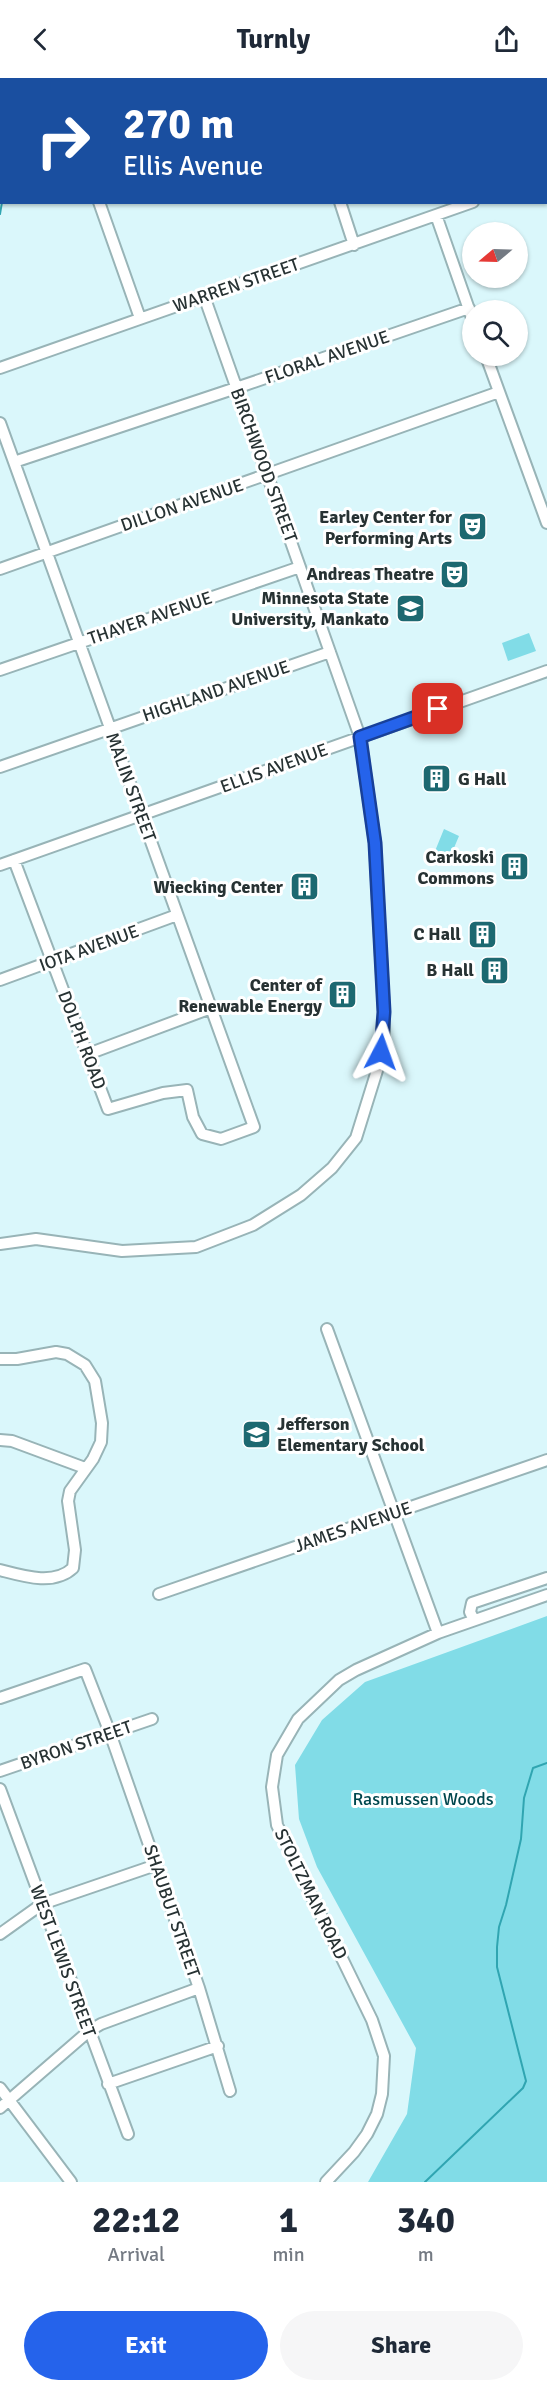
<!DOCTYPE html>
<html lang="en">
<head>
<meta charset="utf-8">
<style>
  :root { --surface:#fff; --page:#f6f6f7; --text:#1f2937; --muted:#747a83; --accent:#2563eb }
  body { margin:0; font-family:Signika,sans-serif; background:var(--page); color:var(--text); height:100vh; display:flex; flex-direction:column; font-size:22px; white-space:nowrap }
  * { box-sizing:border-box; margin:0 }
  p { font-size:20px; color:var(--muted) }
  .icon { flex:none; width:33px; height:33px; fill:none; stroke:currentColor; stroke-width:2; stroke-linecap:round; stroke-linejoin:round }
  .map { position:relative; height:2104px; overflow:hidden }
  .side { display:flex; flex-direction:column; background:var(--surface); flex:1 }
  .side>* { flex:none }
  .hud { position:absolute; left:0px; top:0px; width:548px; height:126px; box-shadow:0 2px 4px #0004; background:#1a4fa0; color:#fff; overflow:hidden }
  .needle { width:39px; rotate:251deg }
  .tools { position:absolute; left:462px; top:144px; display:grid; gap:12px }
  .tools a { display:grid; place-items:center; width:66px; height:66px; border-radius:50%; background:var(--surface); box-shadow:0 2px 4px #0004; font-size:30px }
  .pin { position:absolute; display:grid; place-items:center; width:51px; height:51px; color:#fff; margin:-26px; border-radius:12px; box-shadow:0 3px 9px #0006 }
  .me { position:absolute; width:66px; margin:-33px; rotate:4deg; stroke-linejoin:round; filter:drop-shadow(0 0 4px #0008) }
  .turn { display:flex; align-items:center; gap:21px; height:126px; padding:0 24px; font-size:27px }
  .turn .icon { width:78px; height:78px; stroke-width:2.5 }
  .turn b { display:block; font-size:42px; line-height:51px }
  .eta { display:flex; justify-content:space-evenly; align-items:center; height:102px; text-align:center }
  .eta b { font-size:36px; font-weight:700; line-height:42px }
  .button { display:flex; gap:12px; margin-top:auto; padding:12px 24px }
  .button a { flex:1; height:69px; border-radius:36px; background:var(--accent); color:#fff; font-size:24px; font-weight:700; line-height:69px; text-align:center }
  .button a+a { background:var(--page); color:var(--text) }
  header { display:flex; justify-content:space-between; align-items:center; height:78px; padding:0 24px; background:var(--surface); font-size:27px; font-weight:700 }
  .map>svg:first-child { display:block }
  .green { fill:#81dce7 }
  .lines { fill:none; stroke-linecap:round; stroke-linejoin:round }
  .stream { stroke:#30a5b1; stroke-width:2 }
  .minor-casing { stroke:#98b4b7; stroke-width:14 }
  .minor { stroke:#fff; stroke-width:10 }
  .route-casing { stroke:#184099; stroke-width:15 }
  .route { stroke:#2563eb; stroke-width:10 }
  .labels { text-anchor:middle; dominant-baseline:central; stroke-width:6; stroke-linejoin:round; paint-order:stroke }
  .street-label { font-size:18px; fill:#273233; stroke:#fff }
  .poi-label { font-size:18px; font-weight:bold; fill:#273233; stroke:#fff; text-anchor:end }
  .park-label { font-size:18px; fill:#00474e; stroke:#fff }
</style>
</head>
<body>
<header><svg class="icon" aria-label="back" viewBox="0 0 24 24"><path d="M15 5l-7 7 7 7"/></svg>Turnly<svg class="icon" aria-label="share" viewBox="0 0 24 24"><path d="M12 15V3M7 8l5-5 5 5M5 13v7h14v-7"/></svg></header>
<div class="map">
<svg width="547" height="2104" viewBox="0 0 547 2104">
  <rect width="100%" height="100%" fill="#daf7fb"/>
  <path class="green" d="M529 555 536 573 508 583 502 565Z
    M444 751 459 758 448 784 433 778Z
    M547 1538V2104H368L407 2036 416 1970 317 1789 299 1741 295 1687 322 1642 365 1604Z"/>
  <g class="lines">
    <path class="stream" d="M0 77 2 88
      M0 136 2 124
      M425 2104 523 2010 526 2003 497 1889V1869L499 1849 506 1827 521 1761 524 1720 533 1690 547 1685"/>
    <defs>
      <path id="minor" d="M52 0 53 2
        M295 0 296 2
        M24 2 28 0
        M546 99H547
        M99 124 140 240
        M340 124 354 167
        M436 137 472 240
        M486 278 547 445
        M0 290 473 124
        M0 345 254 1049 221 1061 202 1056 193 1039 187 1012 163 1015 108 1031 14 782
        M14 384 242 308 469 230
        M0 491 499 314
        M0 592 300 489
        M0 689 330 574
        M0 787 547 593
        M0 902 177 837
        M88 976 211 930
        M0 1166 36 1161 122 1173 196 1169 253 1147 301 1117 332 1090 356 1060 379 986 384 960V934L378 824 375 765 360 659 204 218
        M327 1251 438 1555
        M0 1281H17L56 1274 67 1276 85 1287 95 1303 102 1345 101 1364 93 1381 70 1413 68 1423 75 1472 73 1490C54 1508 23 1498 0 1492
        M0 1362 12 1363 85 1390
        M159 1516 547 1382
        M474 1542 470 1534 472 1525 547 1500
        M0 1620 85 1591 110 1655 199 1910 230 2013
        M0 1693 152 1641
        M0 1711 128 2056
        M0 1856 42 1826 156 1787
        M108 2006 218 1968
        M0 2010 71 2104
        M0 2030 89 1953 101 1946 199 1910
        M326 2104 354 2074 367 2056 377 2036 382 2016 384 1978 372 1942 277 1747 272 1709 277 1677 298 1641 339 1602 356 1592 438 1555 547 1517"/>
    </defs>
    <use href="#minor" class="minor-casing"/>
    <use href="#minor" class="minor"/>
  </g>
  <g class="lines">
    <defs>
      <path id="route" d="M381 974 384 934 375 765 360 659 438 631"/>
    </defs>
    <use href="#route" class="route-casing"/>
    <use href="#route" class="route"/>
  </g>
  <defs>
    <symbol id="theatre-square" viewBox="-11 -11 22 22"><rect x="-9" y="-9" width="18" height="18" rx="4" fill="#1d6870" stroke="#fff"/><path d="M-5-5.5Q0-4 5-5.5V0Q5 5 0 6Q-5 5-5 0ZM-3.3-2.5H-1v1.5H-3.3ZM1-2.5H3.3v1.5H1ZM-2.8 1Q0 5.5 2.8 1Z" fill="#fff"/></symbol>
    <symbol id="university-square" viewBox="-11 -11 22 22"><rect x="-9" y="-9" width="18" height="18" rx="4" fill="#1d6870" stroke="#fff"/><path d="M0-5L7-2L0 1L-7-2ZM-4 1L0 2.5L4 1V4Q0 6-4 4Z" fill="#fff"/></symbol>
    <symbol id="building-square" viewBox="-11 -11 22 22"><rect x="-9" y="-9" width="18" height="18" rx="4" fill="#1d6870" stroke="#fff"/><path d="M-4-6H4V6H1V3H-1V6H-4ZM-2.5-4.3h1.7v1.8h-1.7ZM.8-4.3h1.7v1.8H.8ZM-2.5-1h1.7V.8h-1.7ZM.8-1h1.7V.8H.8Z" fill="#fff"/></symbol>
    <symbol id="school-square" viewBox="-11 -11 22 22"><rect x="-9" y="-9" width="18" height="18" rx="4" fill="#1d6870" stroke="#fff"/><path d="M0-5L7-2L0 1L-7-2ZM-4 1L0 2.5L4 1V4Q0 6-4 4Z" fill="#fff"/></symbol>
  </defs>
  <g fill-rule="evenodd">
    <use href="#theatre-square" x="456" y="432" width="33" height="33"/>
    <use href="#theatre-square" x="438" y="480" width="33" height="33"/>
    <use href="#university-square" x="394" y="514" width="33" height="33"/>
    <use href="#building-square" x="420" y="684" width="33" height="33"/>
    <use href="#building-square" x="498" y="772" width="33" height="33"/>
    <use href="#building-square" x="288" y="792" width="33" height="33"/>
    <use href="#building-square" x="466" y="840" width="33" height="33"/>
    <use href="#building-square" x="478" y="876" width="33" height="33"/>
    <use href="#building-square" x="326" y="900" width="33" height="33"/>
    <use href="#school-square" x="240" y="1340" width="33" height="33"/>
  </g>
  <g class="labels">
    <g class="street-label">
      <text transform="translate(236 207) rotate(-19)">WARREN STREET</text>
      <text transform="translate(327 279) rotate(-19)">FLORAL AVENUE</text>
      <text transform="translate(264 387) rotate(70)">BIRCHWOOD STREET</text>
      <text transform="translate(182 427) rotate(-19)">DILLON AVENUE</text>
      <text transform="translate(150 540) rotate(-19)">THAYER AVENUE</text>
      <text transform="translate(216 613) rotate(-19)">HIGHLAND AVENUE</text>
      <text transform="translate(274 690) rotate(-20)">ELLIS AVENUE</text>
      <text transform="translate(131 709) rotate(70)">MALIN STREET</text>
      <text transform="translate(89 870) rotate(-20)">IOTA AVENUE</text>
      <text transform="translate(82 962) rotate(69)">DOLPH ROAD</text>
      <text transform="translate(353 1449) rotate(-19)">JAMES AVENUE</text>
      <text transform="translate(76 1667) rotate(-19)">BYRON STREET</text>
      <text transform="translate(311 1816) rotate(64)">STOLTZMAN ROAD</text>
      <text transform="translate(172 1833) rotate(71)">SHAUBUT STREET</text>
      <text transform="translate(63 1883) rotate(70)">WEST LEWIS STREET</text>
    </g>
    <g class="poi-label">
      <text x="452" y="439">Earley Center for<tspan x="452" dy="21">Performing Arts</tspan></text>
      <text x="434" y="496">Andreas Theatre</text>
      <text x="389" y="520">Minnesota State<tspan x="389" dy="21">University, Mankato</tspan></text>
      <text x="458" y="701" text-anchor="start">G Hall</text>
      <text x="494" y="779">Carkoski<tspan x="494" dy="21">Commons</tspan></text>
      <text x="283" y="809">Wiecking Center</text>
      <text x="461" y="856">C Hall</text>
      <text x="474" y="892">B Hall</text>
      <text x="322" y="907">Center of<tspan x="322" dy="21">Renewable Energy</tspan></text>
      <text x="277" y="1346" text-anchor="start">Jefferson<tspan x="277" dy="21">Elementary School</tspan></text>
    </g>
    <g class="park-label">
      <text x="423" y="1721">Rasmussen Woods</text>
    </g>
  </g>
</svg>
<div class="tools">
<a><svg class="needle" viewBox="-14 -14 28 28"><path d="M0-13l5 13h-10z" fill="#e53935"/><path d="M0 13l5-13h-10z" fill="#747a83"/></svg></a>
<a><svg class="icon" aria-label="search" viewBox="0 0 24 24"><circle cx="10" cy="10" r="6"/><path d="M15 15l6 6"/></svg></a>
</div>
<div class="pin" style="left:438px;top:631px;background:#d93025"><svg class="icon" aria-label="arrive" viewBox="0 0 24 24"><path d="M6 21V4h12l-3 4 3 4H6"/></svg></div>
<svg class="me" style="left:381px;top:974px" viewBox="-20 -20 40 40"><path d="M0-17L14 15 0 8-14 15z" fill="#2563eb" stroke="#fff" stroke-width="4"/></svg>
<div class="hud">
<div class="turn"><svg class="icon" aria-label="right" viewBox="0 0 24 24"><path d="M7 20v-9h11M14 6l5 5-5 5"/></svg><div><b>270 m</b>Ellis Avenue</div></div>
</div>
</div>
<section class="side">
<div class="eta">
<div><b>22:12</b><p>Arrival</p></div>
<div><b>1</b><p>min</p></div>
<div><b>340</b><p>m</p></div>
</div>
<div class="button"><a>Exit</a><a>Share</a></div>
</section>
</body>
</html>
